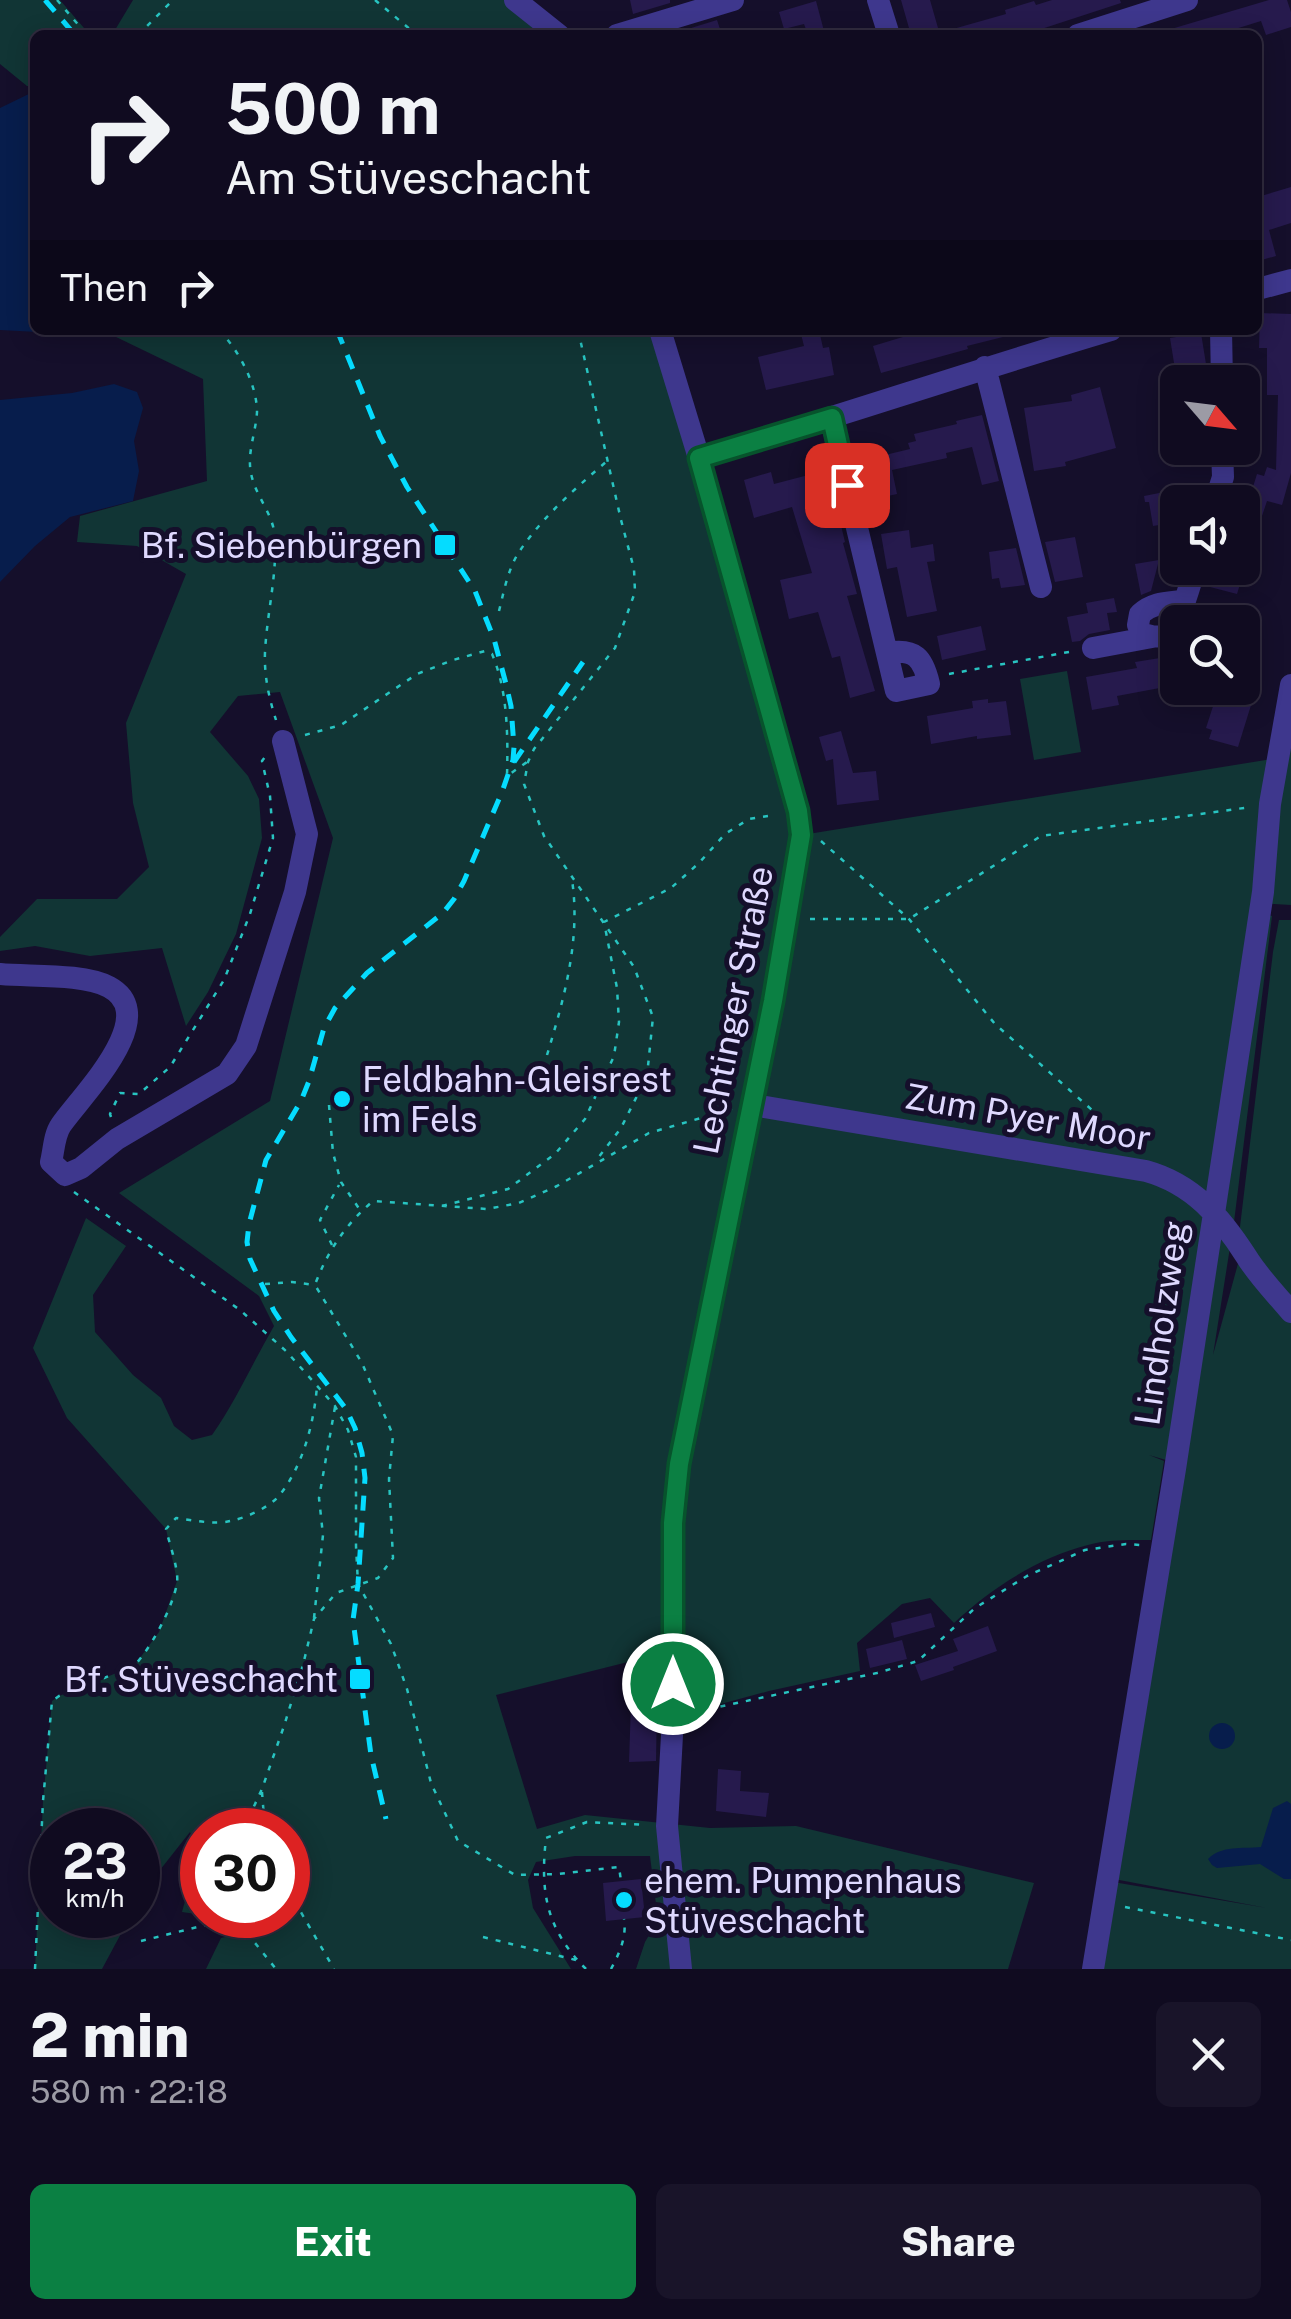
<!DOCTYPE html>
<html lang="en">
<head>
<meta charset="utf-8">
<style>
  :root { --surface:#100b20; --page:#191429; --text:#f1f3f6; --muted:#9c9ba5; --line:#302b3e; --accent:#0b8043 }
  body { margin:0; font-family:"Public Sans",sans-serif; background:var(--page); color:var(--text); height:100vh; display:flex; flex-direction:column; font-size:38px; white-space:nowrap }
  * { box-sizing:border-box; margin:0 }
  p { font-size:32px; color:var(--muted) }
  .icon { flex:none; width:55px; height:55px; fill:none; stroke:currentColor; stroke-width:2; stroke-linecap:round; stroke-linejoin:round }
  .map { position:relative; height:1969px; overflow:hidden }
  .panel { display:flex; flex-direction:column; background:var(--surface); flex:1 }
  .panel>* { flex:none }
  .top-card { position:absolute; left:30px; top:30px; width:1232px; height:305px; border-radius:15px; box-shadow:0 5px 25px #0003,0 0 0 2px var(--line); background:#100b20; color:var(--text); overflow:hidden }
  .needle { width:65px; rotate:118deg }
  .buttons { position:absolute; left:1160px; top:365px; display:grid; gap:20px }
  .buttons a { display:grid; place-items:center; width:100px; height:100px; border-radius:15px; background:var(--surface); box-shadow:0 5px 25px #0003,0 0 0 2px var(--line); font-size:50px }
  .speed { position:absolute; left:30px; top:1808px; display:flex; gap:20px; font-size:50px; font-weight:700; text-align:center }
  .speed>* { display:grid; place-content:center; width:130px; height:130px; border-radius:50%; background:var(--surface); box-shadow:0 5px 25px #0003,0 0 0 2px var(--line); line-height:1 }
  .speed small { font-size:25px; font-weight:400 }
  .speed .limit { border:15px solid #d22; background:#fff; color:#111 }
  .pin { position:absolute; display:grid; place-items:center; width:85px; height:85px; color:#fff; margin:-42px; border-radius:20px; box-shadow:0 5px 15px #0006 }
  .me { position:absolute; width:110px; margin:-55px; rotate:0deg; stroke-linejoin:round; filter:drop-shadow(0 0 8px #0008) }
  .turn { display:flex; align-items:center; gap:35px; height:210px; padding:0 30px; font-size:45px }
  .turn .icon { width:130px; height:130px; stroke-width:2.5 }
  .turn b { display:block; font-size:70px; line-height:85px }
  .then { display:flex; align-items:center; height:95px; padding:0 30px; background:#0003; gap:20px; font-size:38px }
  .round { display:grid; place-items:center; flex:none; width:105px; height:105px; border-radius:15px; background:var(--page) }
  .headline { display:flex; align-items:center; justify-content:space-between; height:170px; padding:0 30px }
  h1 { font-size:60px; font-weight:800; line-height:75px }
  .action { display:flex; gap:20px; margin-top:auto; padding:20px 30px }
  .action a { flex:1; height:115px; border-radius:15px; background:var(--accent); color:#fff; font-size:40px; font-weight:800; line-height:115px; text-align:center }
  .action a+a { background:var(--page); color:var(--text) }
  .map>svg:first-child { display:block }
  .green { fill:#113535; fill-rule:evenodd }
  .water { fill:#071d4c }
  .building { fill:#261a4d }
  .lines { fill:none; stroke-linecap:round; stroke-linejoin:round }
  .path { stroke:#28c4c1; stroke-width:2.5; stroke-dasharray:5 8; stroke-linecap:butt }
  .minor { stroke:#3e378d; stroke-width:22 }
  .rail { stroke:#05dcff; stroke-width:5; stroke-dasharray:15 12; stroke-linecap:butt }
  .route-casing { stroke:#07532c; stroke-width:25 }
  .route { stroke:#0b8043; stroke-width:18 }
  .poi-dot { fill:#05dcff; stroke:#150f2b; stroke-width:4 }
  .labels { text-anchor:middle; dominant-baseline:central; stroke-width:10; stroke-linejoin:round; paint-order:stroke }
  .poi-label { font-size:35px; fill:#dfd9ff; stroke:#150f2b; text-anchor:end }
  .street-label { font-size:35px; fill:#dfd9ff; stroke:#150f2b }
</style>
</head>
<body>
<div class="map">
<svg width="1291" height="1969" viewBox="0 0 1291 1969">
  <rect width="100%" height="100%" fill="#150f2b"/>
  <path class="green" d="M0 0H60L90 35H35V86H27L0 64Z
    M133 0H515L559 35H112Z
    M114 330H660L802 835 1278 758 1291 684V905L1255 903 1166 1460 1149 1455 1164 1461 1151 1540C1130 1540 1109 1539 1088 1545 1039 1557 990 1589 954 1623L930 1598 902 1604 857 1643 860 1671 769 1691 673 1717 672 1651 496 1695 537 1829 585 1815 710 1828 796 1826 1034 1883 1008 1969H636L645 1942 658 1920 650 1856H575L536 1862 528 1880 533 1908 571 1969H206L221 1938 246 1932 230 1919 182 1912 198 1853 190 1832 145 1889 138 1903V1830H52V1915H131L102 1969H35L43 1801 52 1701 59 1696 134 1666 159 1632 177 1581 166 1529 67 1418 33 1348 86 1218 126 1246 93 1295 95 1332 133 1375 161 1398 174 1426 192 1440 212 1435C236 1401 253 1362 274 1326L259 1296 119 1193 270 1101 333 838 280 692 238 696 210 732 248 776 259 799 262 838 236 934 208 992 186 1026 162 948 90 956 35 946 0 951V937L37 899H117L149 867 133 803 126 723 186 574 137 546 77 542 80 516 207 481 203 379 114 336ZM202 1830H288V1915H202Z
    M1067 671 1081 752 1034 760 1020 679Z
    M1265 914 1272 916 1234 1222 1213 1355 1242 1249 1239 1235 1273 952 1279 920H1291V1969H1097L1113 1882 1267 1908 1114 1879Z"/>
  <path class="water" d="M35 91V330H114V336L0 330V108Z
    M114 384 137 392 143 408 134 441 139 471 133 501 70 517 35 546 0 582V400L72 393Z
    M1209 1736a13 13 0 1 1 26 0a13 13 0 1 1-26 0Z
    M1287 1801 1291 1804V1879H1284L1260 1864 1217 1868 1212 1865 1208 1859C1222 1845 1242 1849 1261 1847L1273 1808Z"/>
  <path class="building" d="M630 0H670V3L633 14Z
    M901 0H930L940 35H911Z
    M1052 0H1120L1121 3 1023 35H946V31L1006 14 1005 10 1034 1 1036 5Z
    M1269 0H1287L1291 12V27L1266 35 1261 21 1216 35H1161V32Z
    M816 1 824 31 808 35 804 24 784 29 779 12Z
    M717 20 722 35H675V33Z
    M1291 187V223L1269 230 1276 256 1258 261V197Z
    M1260 313 1291 314V473L1282 505 1267 501 1245 567 1242 566V512L1245 513 1257 474 1264 476 1267 467 1276 470 1278 395H1267V348H1259Z
    M819 330 823 348 829 347 834 375 766 390 758 357 804 346 801 334Z
    M926 330H1011V335L967 346 968 349 881 373 873 346Z
    M1201 333 1206 364 1175 369 1170 338Z
    M1100 387 1116 448 1065 462 1066 466 1034 471 1024 408 1072 401 1071 395Z
    M982 415 999 481 982 485 972 447 946 453 947 458 892 470 897 494 870 500 860 461 910 449 908 443 916 441 914 434 957 424 956 421Z
    M1168 448H1199L1201 462 1172 467Z
    M771 472 774 484 816 473 829 520 839 517 845 542 843 543 857 594 847 596 875 691 850 698 840 656 832 658 818 612 789 619 780 580 812 573 792 507 754 518 744 480Z
    M1185 488 1188 502H1178V522L1153 526 1149 502H1145L1144 496Z
    M909 530 911 548 933 544 935 561 927 562 937 611 907 617 897 567 887 569 881 534Z
    M1075 537 1083 577 1055 582 1045 542Z
    M1016 548 1025 585 1001 588 999 578 992 579 989 552Z
    M1159 560 1151 591 1141 595 1135 564Z
    M1215 568H1245L1237 594 1210 587Z
    M1114 598 1117 612 1107 613 1110 630 1089 634 1080 641 1072 642 1067 617 1088 613 1086 603Z
    M1242 622 1261 627 1254 651 1242 647Z
    M981 626 986 650 942 660 937 636Z
    M1160 658 1165 687 1117 696 1119 705 1092 710 1086 677 1137 668 1135 662Z
    M1222 694 1252 702 1238 747 1209 739 1212 730 1206 728 1215 700 1220 701Z
    M988 699V703L1006 701 1011 735 977 739V736L931 744 927 716 973 708 972 701Z
    M841 731 853 773 876 771 879 800 837 805 833 759 826 761 819 737Z
    M931 1613 935 1627 894 1638 891 1623Z
    M988 1626 997 1651 953 1667 954 1670 921 1681 915 1665 958 1651 953 1639Z
    M902 1640 907 1659 870 1668 866 1649Z
    M631 1704 657 1705 656 1761 629 1762Z
    M718 1769 741 1771 740 1791 769 1793 766 1817 716 1811Z
    M641 1879 645 1917 606 1921 603 1883Z"/>
  <g class="lines">
    <path class="path" d="M57 0 87 35
      M375 0 417 35
      M138 35 173 0
      M219 330C238 349 257 384 257 412 256 430 249 448 250 465 251 492 273 511 275 537 277 576 267 613 265 652 264 676 269 698 276 720
      M578 330 621 520 634 569 635 592 615 648 534 749 528 762 524 784 544 836 634 967 653 1017 647 1076 621 1128 595 1162
      M499 611C504 591 508 569 519 552 543 516 575 489 607 461
      M949 674 1074 651
      M305 735 341 725 417 674 453 660 485 651 492 654C508 691 508 737 507 776L527 762
      M821 841 909 919 995 1024 1136 1149
      M810 919H909L1041 836 1251 807
      M547 1055C564 999 581 939 572 880
      M329 1105 333 1153 341 1182 360 1210
      M111 1117 110 1114 120 1093 139 1094 170 1067 224 980 250 914 273 838 270 796 262 761 265 757
      M74 1192 240 1310 286 1351 335 1406 348 1430 356 1457V1546L358 1584 391 1644 407 1689 431 1783 458 1841 515 1875 558 1874 619 1867 621 1881
      M442 1206 508 1189 555 1154 585 1119 614 1056 619 1022 617 988 604 922 671 888 699 863 725 834 749 819 775 815
      M332 1245 320 1220 339 1185
      M316 1282C329 1249 346 1224 373 1201L487 1209 519 1203 557 1186 649 1133 732 1109
      M265 1284 292 1282 314 1285
      M314 1618 323 1535 319 1498 335 1407
      M695 1712 877 1673 918 1661 975 1608 1027 1576 1085 1550 1126 1544 1140 1545
      M262 1792 265 1830
      M243 1830 262 1789 284 1726 303 1665 314 1619 336 1593 378 1578 393 1558 389 1479 393 1435 362 1363 315 1285
      M288 1890 334 1969
      M1125 1907 1291 1940
      M230 1915V1919L247 1933 276 1969
      M483 1937 576 1960
      M141 1941 230 1919
      M35 1969 43 1801 52 1701 59 1696 134 1666C151 1648 173 1607 177 1583 179 1569 169 1543 166 1529L176 1518C192 1520 214 1525 230 1521 246 1518 268 1508 279 1496 303 1466 314 1423 317 1386
      M586 1969C546 1929 540 1892 546 1838L587 1822 647 1825
      M611 1969C619 1954 627 1937 624 1919"/>
    <path class="minor" d="M515 0 559 35
      M878 0 889 35
      M617 35 733 0
      M1078 35 1187 0
      M1258 289 1291 280
      M660 330 699 458 797 811 801 835 773 1001 679 1464 673 1523V1717L667 1826 681 1969
      M1221 330 1222 382
      M985 367 1041 587
      M831 419 896 691 929 684C923 658 915 648 887 653
      M699 458C837 417 973 371 1111 330
      M1215 502 1223 477 1222 448
      M1183 601C1166 603 1154 602 1140 614L1138 625 1141 633C1149 636 1158 638 1165 635 1178 630 1191 582 1195 568
      M1093 648 1152 637
      M0 974C29 977 83 973 109 987 163 1016 81 1096 61 1125 54 1135 54 1150 51 1162L65 1175 81 1168 117 1139 227 1074 246 1046 295 892 307 834 283 741
      M753 1105 1146 1171C1193 1184 1221 1217 1246 1256 1258 1276 1276 1294 1291 1312
      M1093 1969 1175 1469 1263 892 1270 804 1291 685"/>
    <path class="rail" d="M45 0 75 35
      M337 330 380 436 407 487 475 591 494 639 506 684 511 706 514 747 513 760 502 792 464 881 454 899 443 913 367 973 335 1008 324 1028 309 1081 301 1101 266 1160 249 1224 247 1242 250 1259 274 1311 291 1337 346 1409 355 1428 362 1453 365 1478 358 1584 353 1620 371 1755 386 1819
      M514 762 583 662"/>
  </g>
  <g class="lines">
    <defs>
      <path id="route" d="M673 1684V1523L679 1464 773 1001 801 835 798 811 699 458 832 418 847 485"/>
    </defs>
    <use href="#route" class="route-casing"/>
    <use href="#route" class="route"/>
  </g>
  <g class="poi-dot">
    <rect x="433" y="533" width="24" height="24" rx="5"/>
    <circle cx="342" cy="1099" r="10"/>
    <rect x="348" y="1667" width="24" height="24" rx="5"/>
    <circle cx="624" cy="1900" r="10"/>
  </g>
  <g class="labels">
    <g class="poi-label">
      <text x="422" y="545">Bf. Siebenbürgen</text>
      <text x="362" y="1079" text-anchor="start">Feldbahn-Gleisrest<tspan x="362" dy="40">im Fels</tspan></text>
      <text x="338" y="1679">Bf. Stüveschacht</text>
      <text x="644" y="1880" text-anchor="start">ehem. Pumpenhaus<tspan x="644" dy="40">Stüveschacht</tspan></text>
    </g>
    <g class="street-label">
      <text transform="translate(733 1010) rotate(-79)">Lechtinger Straße</text>
      <text transform="translate(1028 1117) rotate(10)">Zum Pyer Moor</text>
      <text transform="translate(1161 1323) rotate(-82)">Lindholzweg</text>
    </g>
  </g>
</svg>
<div class="buttons">
<a><svg class="needle" viewBox="-14 -14 28 28"><path d="M0-13l5 13h-10z" fill="#e53935"/><path d="M0 13l5-13h-10z" fill="#9c9ba5"/></svg></a>
<a><svg class="icon" aria-label="sound" viewBox="0 0 24 24"><path d="M4 9h4l5-4v14l-5-4H4zM17 9q2 3 0 6"/></svg></a>
<a><svg class="icon" aria-label="search" viewBox="0 0 24 24"><circle cx="10" cy="10" r="6"/><path d="M15 15l6 6"/></svg></a>
</div>
<div class="speed"><div>23<small>km/h</small></div><div class="limit">30</div></div>
<div class="pin" style="left:847px;top:485px;background:#d93025"><svg class="icon" aria-label="arrive" viewBox="0 0 24 24"><path d="M6 21V4h12l-3 4 3 4H6"/></svg></div>
<svg class="me" style="left:673px;top:1684px" viewBox="-20 -20 40 40"><circle r="17" fill="#0b8043" stroke="#fff" stroke-width="3"/><path d="M0-11L8 9 0 5-8 9z" fill="#fff"/></svg>
<div class="top-card">
<div class="turn"><svg class="icon" aria-label="right" viewBox="0 0 24 24"><path d="M7 20v-9h11M14 6l5 5-5 5"/></svg><div><b>500 m</b>Am Stüveschacht</div></div>
<div class="then">Then<svg class="icon" aria-label="right" viewBox="0 0 24 24"><path d="M7 20v-9h11M14 6l5 5-5 5"/></svg></div>
</div>
</div>
<section class="panel">
<div class="headline"><div><h1>2 min</h1><p>580 m · 22:18</p></div><a class="round"><svg class="icon" aria-label="close" viewBox="0 0 24 24"><path d="M6 6l12 12M18 6L6 18"/></svg></a></div>
<div class="action"><a>Exit</a><a>Share</a></div>
</section>
</body>
</html>
